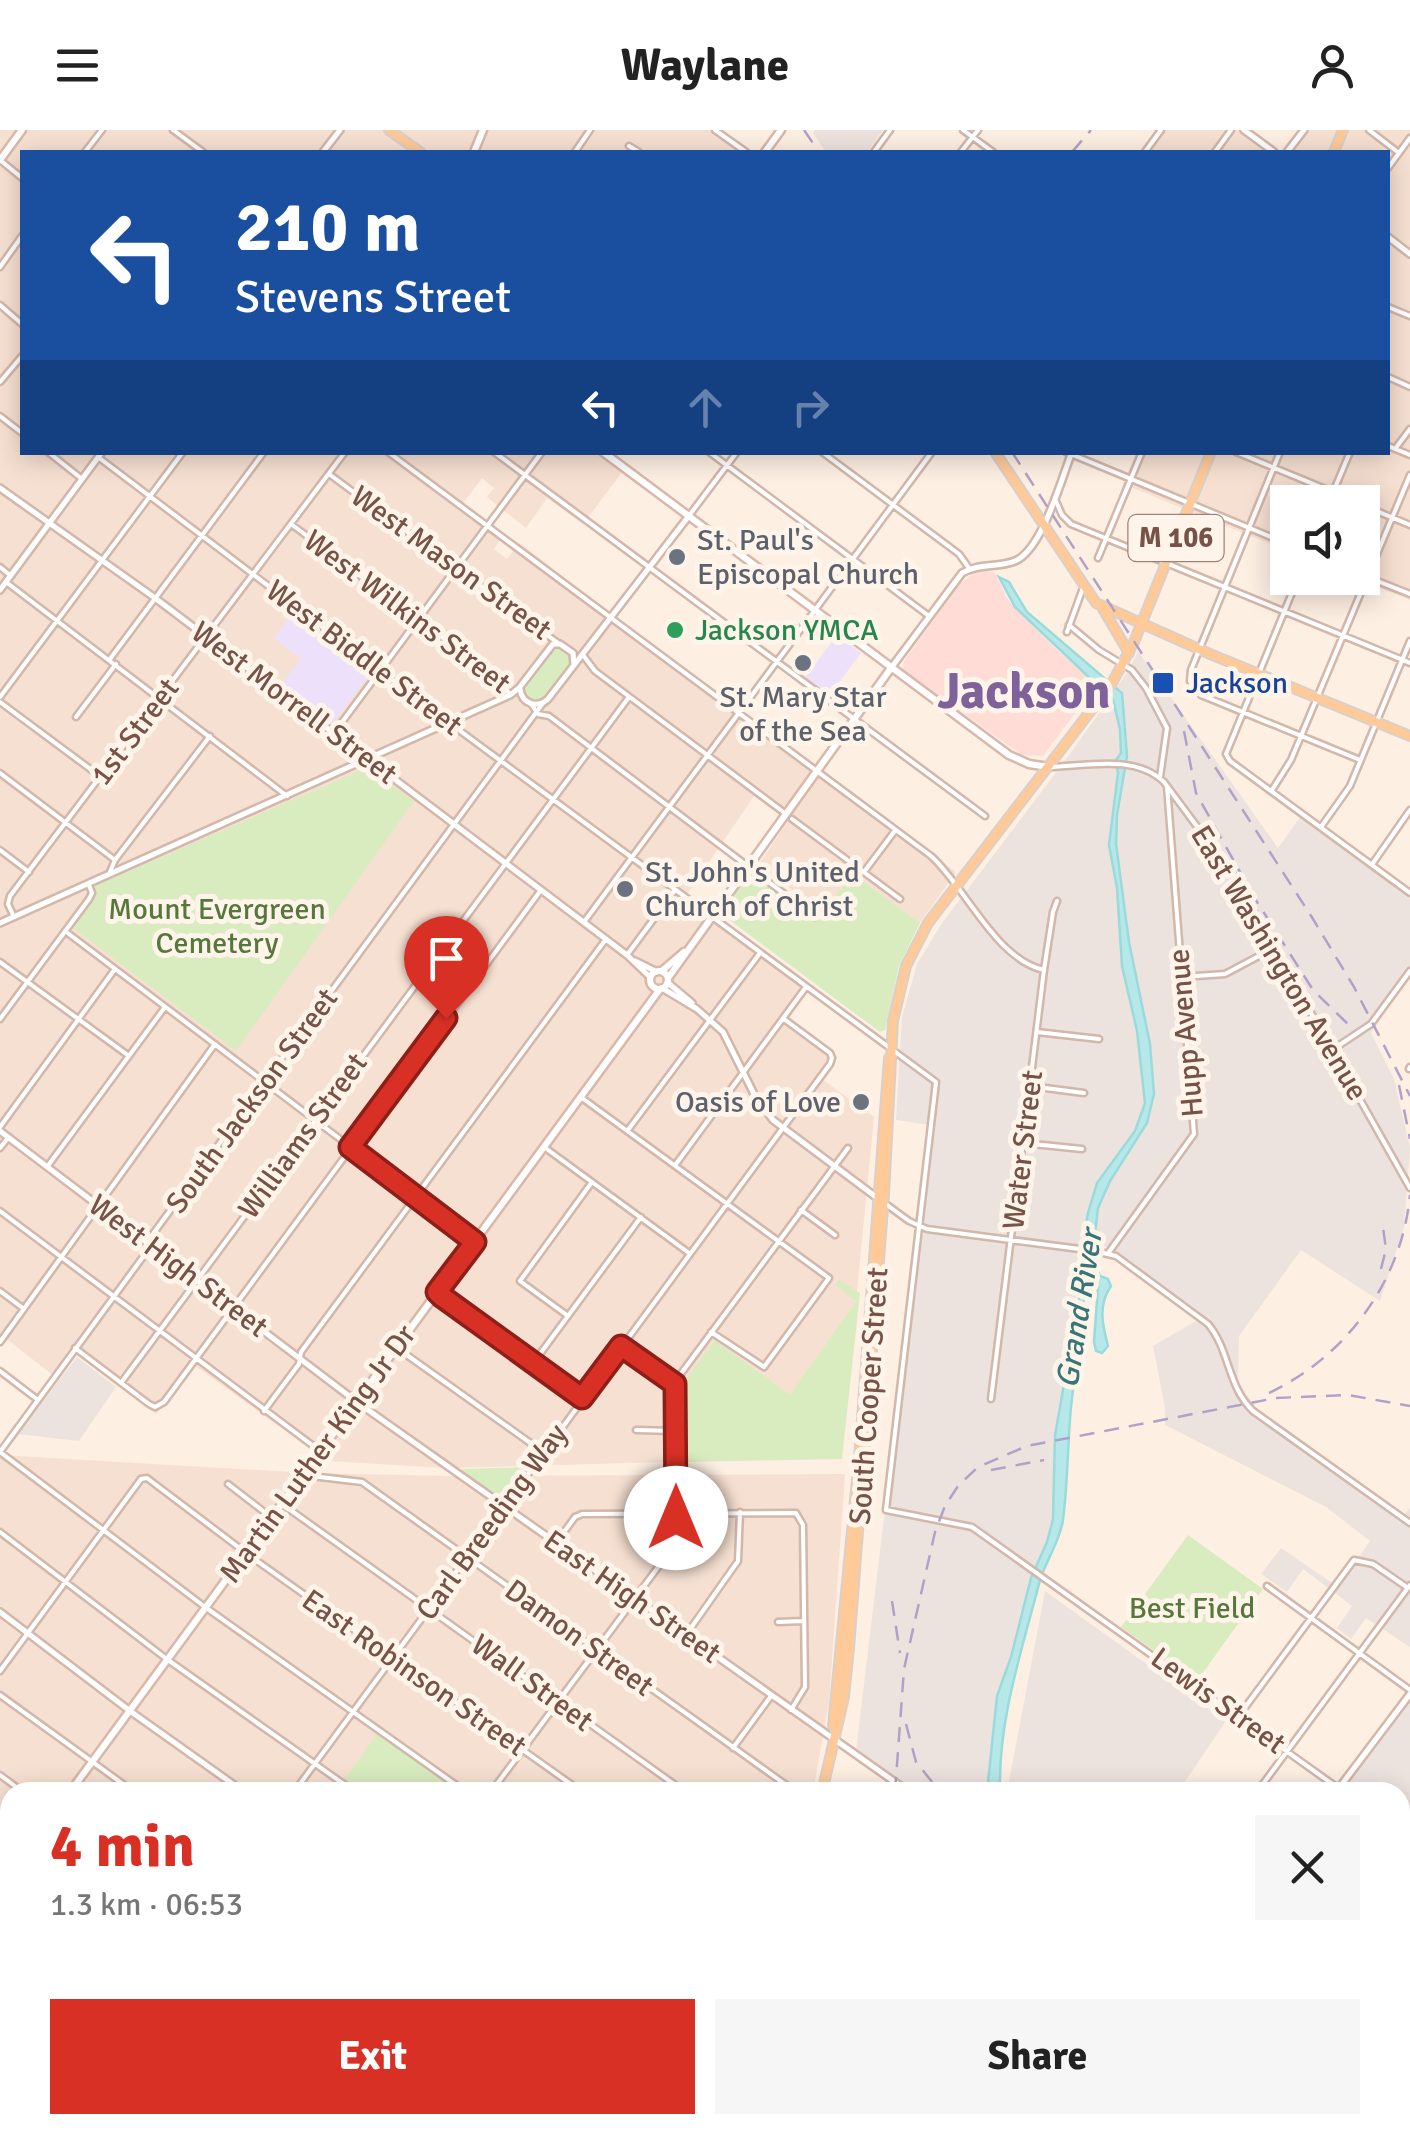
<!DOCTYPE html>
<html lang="en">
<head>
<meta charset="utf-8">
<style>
  :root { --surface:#fff; --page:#f6f6f6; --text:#222; --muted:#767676; --accent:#d93025 }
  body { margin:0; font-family:Signika,sans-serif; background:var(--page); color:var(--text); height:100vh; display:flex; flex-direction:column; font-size:38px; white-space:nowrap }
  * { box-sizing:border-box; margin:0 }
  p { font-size:32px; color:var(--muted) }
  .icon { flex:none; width:55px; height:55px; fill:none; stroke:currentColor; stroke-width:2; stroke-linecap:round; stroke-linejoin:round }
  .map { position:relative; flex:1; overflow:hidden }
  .drawer { position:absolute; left:0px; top:1652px; width:1410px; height:352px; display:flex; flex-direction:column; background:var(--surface); border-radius:30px 30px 0 0; box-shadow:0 5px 25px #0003 }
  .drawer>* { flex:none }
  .banner { position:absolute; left:20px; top:20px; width:1370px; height:305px; border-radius:0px; box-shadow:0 5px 25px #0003; background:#1a4fa0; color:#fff; overflow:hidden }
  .controls { position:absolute; left:1270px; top:355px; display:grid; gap:20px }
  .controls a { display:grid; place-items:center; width:110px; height:110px; border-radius:0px; background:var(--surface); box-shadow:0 5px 25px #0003; font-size:50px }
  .pin { position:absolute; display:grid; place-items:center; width:85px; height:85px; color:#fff; margin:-102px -42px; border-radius:50% 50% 50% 0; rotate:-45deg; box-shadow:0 0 10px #0007 }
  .pin .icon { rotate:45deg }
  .me { position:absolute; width:110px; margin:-55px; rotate:0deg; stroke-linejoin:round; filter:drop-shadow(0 0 8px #0008) }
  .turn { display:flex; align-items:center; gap:35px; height:210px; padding:0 50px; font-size:45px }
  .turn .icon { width:130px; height:130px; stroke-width:2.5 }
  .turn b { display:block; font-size:70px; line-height:85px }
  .lanes { display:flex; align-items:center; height:95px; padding:0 50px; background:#0003; justify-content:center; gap:50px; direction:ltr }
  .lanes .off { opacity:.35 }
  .round { display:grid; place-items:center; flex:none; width:105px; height:105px; border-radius:0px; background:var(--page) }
  .headline { display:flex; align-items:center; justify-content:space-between; height:170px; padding:0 50px }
  h1 { font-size:60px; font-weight:800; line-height:75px; color:var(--accent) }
  .primary-button { display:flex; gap:20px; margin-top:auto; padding:20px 50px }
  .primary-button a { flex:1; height:115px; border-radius:0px; background:var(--accent); color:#fff; font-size:40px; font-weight:800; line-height:115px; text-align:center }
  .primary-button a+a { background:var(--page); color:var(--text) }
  header { display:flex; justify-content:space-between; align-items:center; height:130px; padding:0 50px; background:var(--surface); font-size:45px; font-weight:800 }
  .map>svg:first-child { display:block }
  .residential { fill:#f6e0d1 }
  .commercial { fill:#ffdcd6 }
  .industrial { fill:#ede3de }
  .education { fill:#ede0fa }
  .green { fill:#d8ecc0 }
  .water { fill:#b6e8e9; stroke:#9bdadb; stroke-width:2.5 }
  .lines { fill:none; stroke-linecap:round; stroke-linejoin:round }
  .minor-casing { stroke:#d2b7ab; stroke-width:9 }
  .tertiary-casing { stroke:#d2b7ab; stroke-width:10 }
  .secondary-casing { stroke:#d8b8aa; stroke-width:11 }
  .primary-casing { stroke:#d9cfcb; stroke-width:12 }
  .minor { stroke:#fff; stroke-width:4 }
  .tertiary { stroke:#fff; stroke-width:5 }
  .secondary { stroke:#fff; stroke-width:6 }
  .primary { stroke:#ffca98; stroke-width:8 }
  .rail { stroke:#b0a1c8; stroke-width:2.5; stroke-dasharray:15 10; stroke-linecap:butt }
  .route-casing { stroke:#8d1f18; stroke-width:25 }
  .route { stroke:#d93025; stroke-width:18 }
  .worship-dot { fill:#6b7280; stroke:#fff4ea; stroke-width:4 }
  .leisure-dot { fill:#2e9e5b; stroke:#fff4ea; stroke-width:4 }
  .transit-dot { fill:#1a4fb4; stroke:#fff4ea; stroke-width:4 }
  .labels { text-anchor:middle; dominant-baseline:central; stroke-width:10; stroke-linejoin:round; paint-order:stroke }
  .shield { fill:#fff4ea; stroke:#a08378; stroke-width:2.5 }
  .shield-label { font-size:28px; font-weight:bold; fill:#775247 }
  .worship-label { font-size:30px; fill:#5b616d; stroke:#fff4ea; text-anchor:start }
  .street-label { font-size:30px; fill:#775247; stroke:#fff4ea }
  .leisure-label { font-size:30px; fill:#27864d; stroke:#fff4ea; text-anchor:start }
  .transit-label { font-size:30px; fill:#164399; stroke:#fff4ea; text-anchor:start }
  .park-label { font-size:30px; fill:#56783c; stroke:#fff4ea }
  .water-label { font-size:32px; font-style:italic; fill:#377576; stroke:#fff4ea }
  .town-label { font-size:50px; font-weight:bold; fill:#80629b; stroke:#fff4ea }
</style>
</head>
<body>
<header><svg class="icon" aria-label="menu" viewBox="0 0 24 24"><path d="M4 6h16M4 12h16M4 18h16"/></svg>Waylane<svg class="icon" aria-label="person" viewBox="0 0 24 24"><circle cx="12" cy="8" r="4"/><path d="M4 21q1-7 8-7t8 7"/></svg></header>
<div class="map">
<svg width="1410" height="2004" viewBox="0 0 1410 2004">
  <rect width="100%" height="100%" fill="#feefe3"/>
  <path class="residential" d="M0 0H717L748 22H22V322L599 323 623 341 583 394 547 368 526 398 487 367 494 358 482 348 458 380 500 410 494 419 507 429 520 413 739 583 956 742 920 793 853 744 832 771 817 776 802 768 759 734 788 691 754 666 686 766 805 858 783 887 834 924 819 947 874 987 856 1171 790 1266 683 1253 676 1321 668 1332 445 1338 328 1331 195 1236 156 1284 77 1224 58 1249 0 1204Z
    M1155 0H1251L1281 22 1298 0H1410V470L1354 448H1362V372H1288L1287 421 1123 354 1136 323 1388 322V22H1139Z
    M0 1325 309 1343 448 1346 845 1344 829 1572 813 1662H10V1890L0 1883Z"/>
  <path class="commercial" d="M983 441 994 442 1008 470 1057 520 1102 558 1092 567 1088 566 1043 626 1022 625 903 540 904 531 958 456 971 445Z"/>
  <path class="industrial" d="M815 0H883L867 22H826L813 3Z
    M1138 521 1278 718 1301 686 1410 769V840L1371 903 1394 949 1410 1018 1404 1097 1380 1171 1301 1120 1239 1206 1238 1252 1256 1278 1404 1385 1410 1378V1517L1366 1488 1351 1509 1337 1498 1352 1476 1303 1439 1287 1462 1261 1444 1281 1418 1338 1457 1370 1411 1326 1377 1165 1295V1278L1153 1216 1196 1191 1105 1116 1082 1113 1054 1394 1000 1559 987 1662H895L892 1645 856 1621 931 995 896 990 902 887 917 834 942 793 1070 624 1127 543Z
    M77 1227 116 1257 79 1311 17 1304Z
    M1045 1461 1226 1591 1178 1662H1007Z
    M1410 1571V1773L1400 1787V1662H1336Z
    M1400 1904 1410 1911V2004H1254L1243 1995H1400Z
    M820 1995H1128L1131 2004H817Z"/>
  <path class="education" d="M293 483 372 542 333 593 281 555 301 529 274 508Z
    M837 505 861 523 828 567 804 549Z"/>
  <path class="green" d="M554 514 573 523 576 532 547 571 540 574 523 568 520 561Z
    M368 637 414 671 236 921 72 797 94 766 93 757Z
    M752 741 817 789 853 744 920 793 899 836 885 900 880 902 720 783Z
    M839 1150 860 1163 842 1329 683 1332V1253L715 1210 790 1265 856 1171 835 1155Z
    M527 1337 503 1370 460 1340 464 1339Z
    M1188 1405 1263 1459 1197 1551 1121 1497Z
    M377 1604 460 1662H361L344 1650Z
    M0 1885 10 1892V1995H329L342 2004H0Z"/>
  <path class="water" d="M999 447 1009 452 1027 482 1122 563 1127 626 1117 685 1116 714 1129 812 1150 914 1154 964 1147 993 1110 1051 1098 1078 1092 1129 1100 1146 1108 1149 1111 1156C1098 1175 1102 1194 1108 1216L1102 1223 1096 1221 1094 1212 1098 1156 1091 1150C1078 1172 1083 1206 1078 1232 1066 1285 1070 1337 1063 1390 1060 1412 1044 1433 1039 1454 1021 1523 998 1591 1000 1662H987L997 1566 1011 1527 1031 1448 1047 1412 1053 1389 1055 1305 1085 1136 1084 1104 1088 1083 1097 1053 1135 1001 1145 973 1137 901 1122 836 1117 758 1109 715 1118 643 1116 630 1121 623 1120 599 1113 570 1015 477Z"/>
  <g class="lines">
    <defs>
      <path id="minor" d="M173 0 203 22
        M715 0 746 22
        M963 0 993 22
        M1369 0 1399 23
        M629 16 639 22
        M85 22 102 0
        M575 22 590 0
        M874 22 890 0
        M961 22 978 0
        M1145 22 1161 0
        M1215 22 1231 0
        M0 30 22 48
        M1388 38 1410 8
        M0 137 22 106
        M0 175 22 194
        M1388 177 1410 186
        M1388 247 1410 257
        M0 252 22 226
        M0 286 22 303
        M1388 316 1410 325
        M1395 319 1410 299
        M48 322 82 349
        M388 322 931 726C964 755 996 830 1044 840
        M494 322 985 686
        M709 322 929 486
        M822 322 959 424 969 438
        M1066 322 1288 414
        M1236 322 1357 372
        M1280 322 1191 540 1190 551 1201 565 1360 630
        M98 327 444 589 936 952 886 1380 972 1397 1338 1658
        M329 344 558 513
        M1055 369 1062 385 1071 394 1410 533
        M1329 372 1350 322
        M1362 375 1410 395
        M688 387 737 322
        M291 394 502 552 510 565
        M1098 428 1142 322
        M0 437 11 446
        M1362 445 1410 464
        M1298 448 1226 624 1230 631 1410 763
        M6 452 287 666
        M1069 495 1099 520 1132 540 1146 558 1167 598 1160 647
        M1067 502 1083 458
        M583 525 595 541 786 684
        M110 529 264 322
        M0 567 183 322
        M0 572 101 647
        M532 575 538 584 549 586 815 787
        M76 587 116 534
        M334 603 542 322
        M1049 637C1086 636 1135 624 1164 652L1233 745 1410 1058
        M0 643 115 730
        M1272 660 1291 630 1410 345
        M792 689 900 769
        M1321 697 1350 656 1410 511
        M0 720 29 742
        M1373 733 1410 680
        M110 742 115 730 210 606
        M864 742 894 702
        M14 787 8 774 10 766 345 322
        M584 792 932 322
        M65 801 475 1111
        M627 825 675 760
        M0 832 129 926
        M1182 847 1225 844 1274 818
        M0 889 89 769 92 763 89 755
        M1037 902 1099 909
        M1332 920 1371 894 1410 841
        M1409 939 1410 937
        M1030 956 1084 963
        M582 968 829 1148 764 1237 711 1202
        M0 997 115 839
        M628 1000 760 823
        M1023 1013 1082 1019
        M544 1017 689 1123
        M0 1018 8 1008
        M676 1034 806 857
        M47 1037 165 877
        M883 1072 909 1091 927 1099 1095 1121 1116 1126 1208 1194C1230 1220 1227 1256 1253 1281L1410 1393
        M801 1080 835 1105
        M0 1081 320 1321
        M1109 1122 1194 1004 1167 656
        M0 1161 24 1179
        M437 1162 582 1268
        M568 1186 520 1151 592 1052
        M0 1212 215 914
        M622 1216 675 1254
        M75 1218 149 1274 155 1277 164 1272 541 760
        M397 1218 543 1322
        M534 1232 641 1087
        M0 1241 38 1270
        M121 1253 629 567
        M991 1269 1044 840 1053 782 1057 771
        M264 1281 299 1234 301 1222 606 809
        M636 1300 676 1301
        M303 1345 362 1352 796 1662
        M228 1354 272 1388
        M282 1374 685 1662
        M0 1402 168 1530 355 1662
        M556 1413 575 1387 582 1384 796 1383 803 1395 805 1557 791 1580
        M1267 1456 1410 1560
        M778 1492 803 1491
        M686 1505 738 1431 740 1382
        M0 1541 141 1349 147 1348 250 1426 582 1662
        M0 1565 134 1662
        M1238 1587 1354 1430 1373 1434 1408 1458
        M733 1618 771 1566
        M0 1645 23 1662
        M294 1662 830 934 832 928 830 923 784 889
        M466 1662 205 1477 0 1322 148 1120 150 1108 543 573
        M491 1662 673 1417 676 1406 677 1249 848 1018
        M1257 1662 1410 1455
        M0 1717 10 1725
        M1400 1721 1410 1728
        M0 1793 10 1800
        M1400 1898 1410 1884
        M377 1995 389 2004
        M596 1995 609 2004
        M787 1995 792 2004
        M448 2004 455 1995
        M679 2004 686 1995
        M1324 2004 1331 1995"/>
      <path id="tertiary" d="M1244 0 1274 22
        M323 22 340 0
        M1287 22 1304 0
        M1388 107 1410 124
        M0 358 155 468 627 825 650 847
        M0 460 102 322
        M891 538 962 443C979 433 997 438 1015 431 1042 420 1061 350 1072 322
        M520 559C522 574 537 579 548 569L688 387
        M0 793 510 565 519 558 553 514H560L573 523 574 535
        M635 831 655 841
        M667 852 692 873
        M662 858 697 879 723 902 755 966 773 990 876 1067
        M0 1001 361 1275 909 1662
        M0 1482 130 1581 244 1662
        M1336 1662 1410 1564
        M482 1995 494 2004
        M1363 1995 1375 2004"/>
      <path id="secondary" d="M474 22 483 0
        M765 22 781 0
        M0 30 22 0
        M603 322 1009 625 1029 634 1049 637
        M663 840 684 822
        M650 850a9 9 0 1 1 18 0a9 9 0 1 1-18 0Z
        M668 848 891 538
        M70 1662 660 859
        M0 1757 10 1743"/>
      <path id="primary" d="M389 0 420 22
        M1334 22 1343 0
        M995 322 1096 473 1210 524 1410 606
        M1103 479 1129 523
        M833 1596 859 1329 889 928
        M822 1662 844 1567 849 1518 884 1065 893 891 906 836 928 793 1112 553 1134 512 1211 322
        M713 2004 716 1995"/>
    </defs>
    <use href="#minor" class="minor-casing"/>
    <use href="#tertiary" class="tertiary-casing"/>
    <use href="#secondary" class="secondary-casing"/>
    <use href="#primary" class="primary-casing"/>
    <use href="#minor" class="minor"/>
    <use href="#tertiary" class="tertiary"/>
    <use href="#secondary" class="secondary"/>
    <use href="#primary" class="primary"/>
    <path class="rail" d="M804 0 819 22
      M1072 22 1091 0
      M1012 322 1313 789 1354 857 1410 966
      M1184 601 1196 663 1254 767 1313 860 1353 899
      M1399 955 1410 1009
      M1381 1139 1386 1119 1382 1090
      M1269 1263C1347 1226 1402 1150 1410 1065
      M991 1340 1044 1330
      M892 1471 900 1523
      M906 1594 916 1632 937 1658
      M895 1662 904 1539 935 1402 945 1376 958 1356 978 1337 1027 1316 1276 1268 1348 1265 1410 1276
      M957 1995 960 2004
      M809 2004 812 1995"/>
  </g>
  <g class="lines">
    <defs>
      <path id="route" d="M446 888 350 1017 475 1112 437 1162 441 1166 582 1268 621 1216 675 1254 676 1388"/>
    </defs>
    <use href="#route" class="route-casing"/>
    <use href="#route" class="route"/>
  </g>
  <g class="worship-dot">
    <circle cx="677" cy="427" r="10"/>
    <circle cx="803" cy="533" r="10"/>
    <circle cx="625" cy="759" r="10"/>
    <circle cx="861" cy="972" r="10"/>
  </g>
  <circle class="leisure-dot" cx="675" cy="500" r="10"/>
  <rect class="transit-dot" x="1151" y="541" width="24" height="24" rx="5"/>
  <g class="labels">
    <rect class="shield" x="1128.5" y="385" width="95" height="46" rx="8"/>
    <g class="shield-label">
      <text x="1176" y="408">M 106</text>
    </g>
    <g class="worship-label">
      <text x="697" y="410">St. Paul's<tspan x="697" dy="34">Episcopal Church</tspan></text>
      <text x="803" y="567" text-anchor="middle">St. Mary Star<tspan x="803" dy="34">of the Sea</tspan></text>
      <text x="645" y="742">St. John's United<tspan x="645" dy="34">Church of Christ</tspan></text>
      <text x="841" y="972" text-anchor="end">Oasis of Love</text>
    </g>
    <g class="street-label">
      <text transform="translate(451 433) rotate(36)">West Mason Street</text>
      <text transform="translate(407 482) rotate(37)">West Wilkins Street</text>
      <text transform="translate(364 528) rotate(37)">West Biddle Street</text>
      <text transform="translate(294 573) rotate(37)">West Morrell Street</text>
      <text transform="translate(135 602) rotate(-53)">1st Street</text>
      <text transform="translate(1279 833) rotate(59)">East Washington Avenue</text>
      <text transform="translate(1186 903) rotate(-95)">Hupp Avenue</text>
      <text transform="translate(252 971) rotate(-54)">South Jackson Street</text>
      <text transform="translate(303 1006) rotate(-54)">Williams Street</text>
      <text transform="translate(1023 1020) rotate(-83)">Water Street</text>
      <text transform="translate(178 1136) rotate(37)">West High Street</text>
      <text transform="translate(869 1266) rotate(-86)">South Cooper Street</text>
      <text transform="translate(318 1324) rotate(-54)">Martin Luther King Jr Dr</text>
      <text transform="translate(492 1392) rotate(-54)">Carl Breeding Way</text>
      <text transform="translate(632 1467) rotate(35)">East High Street</text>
      <text transform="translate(579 1508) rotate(36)">Damon Street</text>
      <text transform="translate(414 1543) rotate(35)">East Robinson Street</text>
      <text transform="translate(532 1553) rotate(36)">Wall Street</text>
      <text transform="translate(1218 1571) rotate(36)">Lewis Street</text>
    </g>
    <g class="leisure-label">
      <text x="695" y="500">Jackson YMCA</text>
    </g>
    <g class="transit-label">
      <text x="1186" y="553">Jackson</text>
    </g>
    <g class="park-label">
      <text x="217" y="779">Mount Evergreen<tspan x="217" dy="34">Cemetery</tspan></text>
      <text x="1192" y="1478">Best Field</text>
    </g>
    <g class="water-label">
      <text transform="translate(1079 1179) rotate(-81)">Grand River</text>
    </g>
    <g class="town-label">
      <text x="1024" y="562">Jackson</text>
    </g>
  </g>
</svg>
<div class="controls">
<a><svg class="icon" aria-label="sound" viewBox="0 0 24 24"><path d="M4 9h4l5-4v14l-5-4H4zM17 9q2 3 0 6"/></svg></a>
</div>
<div class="pin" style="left:446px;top:888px;background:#d93025"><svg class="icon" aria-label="arrive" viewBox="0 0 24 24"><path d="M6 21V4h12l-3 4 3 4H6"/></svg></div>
<svg class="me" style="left:676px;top:1388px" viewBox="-20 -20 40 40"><circle r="19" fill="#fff"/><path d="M0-13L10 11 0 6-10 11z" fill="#d93025"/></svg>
<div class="banner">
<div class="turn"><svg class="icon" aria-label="left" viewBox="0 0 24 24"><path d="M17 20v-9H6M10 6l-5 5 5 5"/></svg><div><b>210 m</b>Stevens Street</div></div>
<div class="lanes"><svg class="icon" aria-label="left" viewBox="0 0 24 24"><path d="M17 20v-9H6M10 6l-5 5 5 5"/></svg><svg class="icon off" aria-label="ahead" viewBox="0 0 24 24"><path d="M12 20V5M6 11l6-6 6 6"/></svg><svg class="icon off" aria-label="right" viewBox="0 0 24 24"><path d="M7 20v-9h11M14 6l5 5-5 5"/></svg></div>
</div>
<section class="drawer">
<div class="headline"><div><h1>4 min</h1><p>1.3 km · 06:53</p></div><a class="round"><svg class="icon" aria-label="close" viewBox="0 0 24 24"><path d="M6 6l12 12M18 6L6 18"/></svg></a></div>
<div class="primary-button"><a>Exit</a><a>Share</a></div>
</section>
</div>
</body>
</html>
